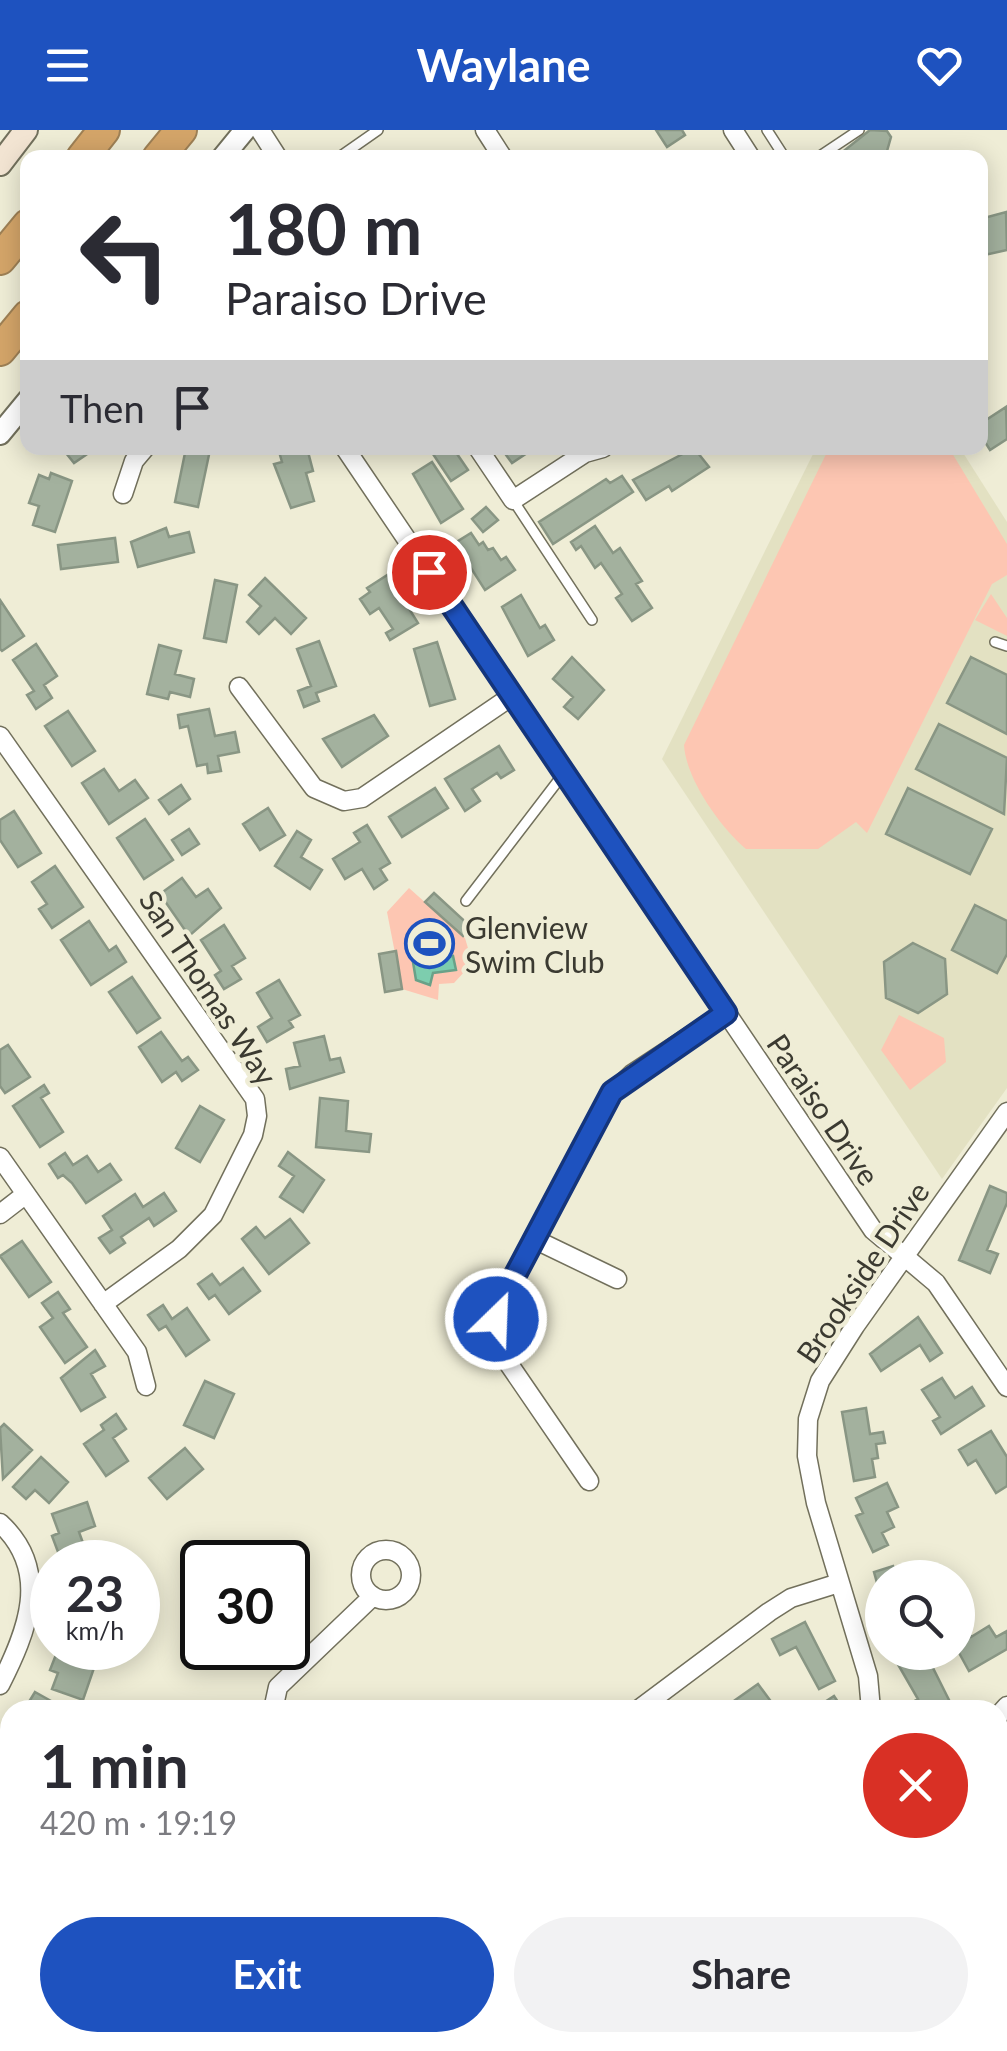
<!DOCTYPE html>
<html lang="en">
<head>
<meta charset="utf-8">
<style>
  :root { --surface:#fff; --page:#f2f2f3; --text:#2b2b33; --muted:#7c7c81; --accent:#1e52bf }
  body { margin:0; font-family:Lato,sans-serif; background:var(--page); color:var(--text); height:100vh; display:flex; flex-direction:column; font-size:38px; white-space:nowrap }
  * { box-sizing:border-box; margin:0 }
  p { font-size:32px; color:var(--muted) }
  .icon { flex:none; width:55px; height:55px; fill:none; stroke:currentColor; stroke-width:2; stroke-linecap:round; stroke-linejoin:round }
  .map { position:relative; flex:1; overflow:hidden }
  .drawer { position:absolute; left:0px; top:1570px; width:1008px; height:352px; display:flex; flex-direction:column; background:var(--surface); border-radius:30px 30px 0 0; box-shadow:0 5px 25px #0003 }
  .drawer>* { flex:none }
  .top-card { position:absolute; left:20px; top:20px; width:968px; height:305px; border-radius:20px; box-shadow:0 5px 25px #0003; background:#fff; color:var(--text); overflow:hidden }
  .controls { position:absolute; left:865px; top:1430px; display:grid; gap:20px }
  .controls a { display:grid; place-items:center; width:110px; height:110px; border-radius:50%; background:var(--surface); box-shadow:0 5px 25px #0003; font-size:50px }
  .speed { position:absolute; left:30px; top:1410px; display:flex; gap:20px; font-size:50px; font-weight:700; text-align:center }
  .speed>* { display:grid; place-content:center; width:130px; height:130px; border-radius:50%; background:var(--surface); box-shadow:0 5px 25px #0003; line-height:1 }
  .speed small { font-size:25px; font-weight:400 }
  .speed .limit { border:5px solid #111; border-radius:15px; background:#fff; color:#111 }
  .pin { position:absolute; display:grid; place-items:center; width:85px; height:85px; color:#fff; margin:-42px; border:5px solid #fff; border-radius:50%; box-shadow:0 2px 10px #0007 }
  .me { position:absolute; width:110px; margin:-55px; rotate:24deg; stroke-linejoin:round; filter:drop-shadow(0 0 8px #0008) }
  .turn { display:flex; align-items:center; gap:35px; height:210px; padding:0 40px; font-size:45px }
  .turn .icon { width:130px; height:130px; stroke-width:2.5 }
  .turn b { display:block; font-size:70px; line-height:85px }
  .then { display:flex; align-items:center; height:95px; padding:0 40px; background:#0003; gap:20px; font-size:38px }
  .round { display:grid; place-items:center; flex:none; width:105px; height:105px; border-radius:52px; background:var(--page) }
  .head { display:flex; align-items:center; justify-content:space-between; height:170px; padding:0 40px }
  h1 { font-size:60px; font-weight:700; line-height:75px }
  .button { display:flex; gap:20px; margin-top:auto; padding:20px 40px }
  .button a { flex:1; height:115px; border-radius:60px; background:var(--accent); color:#fff; font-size:40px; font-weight:700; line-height:115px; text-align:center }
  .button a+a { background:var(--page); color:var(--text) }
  header { display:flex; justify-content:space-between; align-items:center; height:130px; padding:0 40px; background:var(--accent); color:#fff; font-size:45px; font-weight:700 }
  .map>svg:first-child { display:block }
  .built { fill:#e3e1c2 }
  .green { fill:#fdc6b2 }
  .water { fill:#7dcdae; stroke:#69a188; stroke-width:2.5 }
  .building { fill:#a3b19e; stroke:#899684; stroke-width:2.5 }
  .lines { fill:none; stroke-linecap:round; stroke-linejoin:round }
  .service-casing { stroke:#72705c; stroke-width:12 }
  .minor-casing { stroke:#72705c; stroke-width:21 }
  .tertiary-casing { stroke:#72705c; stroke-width:24 }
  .secondary-casing { stroke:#72705c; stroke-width:26 }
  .motorway-casing { stroke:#9e8055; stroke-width:34 }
  .service { stroke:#fff; stroke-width:9 }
  .minor { stroke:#fff; stroke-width:18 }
  .tertiary { stroke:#fff; stroke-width:20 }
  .secondary { stroke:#f2e4d2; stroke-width:22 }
  .motorway { stroke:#d4a569; stroke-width:30 }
  .route-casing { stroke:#14357c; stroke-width:25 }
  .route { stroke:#1e52bf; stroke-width:18 }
  .labels { text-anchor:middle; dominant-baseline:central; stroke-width:9; stroke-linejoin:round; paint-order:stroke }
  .poi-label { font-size:30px; fill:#3b3a31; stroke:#efedd6; text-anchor:start }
  .street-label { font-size:30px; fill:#3b3a31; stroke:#efedd6 }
</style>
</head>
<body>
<header><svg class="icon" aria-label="menu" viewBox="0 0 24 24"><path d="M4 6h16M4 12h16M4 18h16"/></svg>Waylane<svg class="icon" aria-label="heart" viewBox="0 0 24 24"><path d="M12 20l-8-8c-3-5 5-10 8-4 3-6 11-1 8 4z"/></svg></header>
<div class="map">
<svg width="1007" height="1921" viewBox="0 0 1007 1921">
  <rect width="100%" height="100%" fill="#efedd6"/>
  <path class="built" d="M816 318H960L1007 392V958L942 1049 662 629Z"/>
  <path class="green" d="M829 318H949L1007 414V445L992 454 867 703 856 692 818 719H746C720 697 686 649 684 615Z
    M991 464 1007 488V506L975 490Z
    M409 758 465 808 470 825 465 830 466 840 454 853 439 854 438 870 402 859 387 782Z
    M899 885 944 908 946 932 910 960 881 920Z
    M998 1841 1007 1870V1921H532L544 1912H998Z"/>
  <path class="water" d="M425 818 431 829 453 826 456 840 433 843 430 855 416 850 412 826Z"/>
  <path class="building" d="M656 0H682L685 5 667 17Z
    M870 0 887 1 891 7 885 28H835Z
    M1006 82 1007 120 980 126 984 88Z
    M1006 277 1007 309 990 320 980 304V294Z
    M62 318H96L74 333Z
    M186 318 210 320 198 377 175 372Z
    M278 318H307L313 341 306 343 314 371 291 378 274 334 282 332Z
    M435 318H453L468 340 451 351 431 321Z
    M501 318H527V323L512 333Z
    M694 318 709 337 672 361 669 356 646 370 633 350Z
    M432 332 463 379 441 393 413 344Z
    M51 343 72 351 55 402 33 395 39 376 29 373 39 345 49 349Z
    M622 346 633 362 553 414 539 392 606 349 610 353Z
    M486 377 498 390 483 402 472 389Z
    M595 396 613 423 620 418 642 451 636 454 652 478 632 491 616 468 622 464 601 433 595 438 581 416 576 420 571 412Z
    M166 398 169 407 189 402 194 422 138 437 131 412Z
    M471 403 479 415 483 412 488 420 493 418 501 430 506 427 515 440 485 460 455 413Z
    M115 408 118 432 61 439 58 415Z
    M392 442 401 455 396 458 418 493 390 510 386 503 393 499 379 478 370 484 360 469 370 462 367 458Z
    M265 448 306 488 291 504 275 488 259 504 247 492 261 476 249 465Z
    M215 450 237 455 226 512 204 508Z
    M521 465 540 498 545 495 554 510 528 526 502 477Z
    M0 470 24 506 2 521 0 519Z
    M319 511 336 556 316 563 319 571 304 577 298 561 311 556 297 519Z
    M437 512 455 569 430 576 414 519Z
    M36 514 57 546 44 555 52 568 36 579 27 565 34 561 13 530Z
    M159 515 181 521 175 544 194 549 190 567 170 562 168 569 147 564Z
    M572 527 604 560 578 589 564 577 573 567 553 549Z
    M971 527 1007 545V604L947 573Z
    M209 579 215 606 235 602 239 622 218 626 221 641 208 643 207 634 197 636 188 596 180 598 178 585Z
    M68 581 95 621 72 636 45 596Z
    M374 585 388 606 342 637 323 609Z
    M939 594 1007 628 1004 684 916 639Z
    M499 616 514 640 501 648 497 643 472 659 480 671 465 681 445 649Z
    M104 639 119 661 135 650 148 668 109 694 82 653Z
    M181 655 190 669 169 684 159 670Z
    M435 658 448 678 402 707 389 687Z
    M908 658 992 699 970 744 886 704Z
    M268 678 285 705 260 720 243 694Z
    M14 681 41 723 18 737 0 710V690Z
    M145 689 173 730 144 749 117 708Z
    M367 695 390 733 380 739 387 750 374 759 362 739 345 749 333 729 360 712 354 703Z
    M189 699 199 714 182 725 172 710Z
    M297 701 311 710 301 727 322 740 310 759 275 736Z
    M55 736 83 777 52 798 39 779 47 774 32 752Z
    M182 748 196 767 208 759 221 778 189 806 160 764Z
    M434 763 471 797 463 806 425 772Z
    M975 775 1007 791V824L997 843 952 820Z
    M89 791 109 821 116 816 126 832 91 855 61 810Z
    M224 795 245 828 232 836 241 849 224 859 215 845 221 841 201 810Z
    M913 813 945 829 947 864 918 883 886 868 884 832Z
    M396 821 402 859 385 862 379 824Z
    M132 847 160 888 137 903 109 862Z
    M279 850 300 885 289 891 293 897 267 912 258 897 272 888 257 863Z
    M161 902 182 931 188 927 198 940 182 951 176 942 162 952 139 917Z
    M324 906 330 930 340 928 344 942 290 959 286 939 300 936 294 913Z
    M8 915 30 947 5 963 0 956V920Z
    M44 955 49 963 41 968 63 1002 40 1017 13 976Z
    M320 968 348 971 346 1001 371 1004 369 1022 316 1017Z
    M200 976 224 990 200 1032 176 1018Z
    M288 1022 324 1050 303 1082 280 1067 294 1046 279 1036Z
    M65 1023 73 1035 87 1026 98 1042 110 1034 121 1050 86 1073 72 1053 63 1045 58 1048 49 1034Z
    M990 1056 1007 1063V1073L987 1120 998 1124 990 1143 959 1130Z
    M164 1063 176 1081 154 1096 149 1088 121 1107 125 1113 110 1123 99 1108 112 1100 103 1086 135 1064 143 1077Z
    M290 1089 309 1113 269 1144 242 1109 256 1097 265 1108Z
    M22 1111 51 1152 29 1167 0 1126Z
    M243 1138 260 1161 229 1184 215 1165 209 1169 198 1154 212 1144 220 1155Z
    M58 1162 70 1179 63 1183 87 1217 65 1233 40 1197 53 1188 42 1173Z
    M163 1175 172 1189 187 1178 209 1210 186 1226 166 1196 159 1200 148 1185Z
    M918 1187 942 1223 930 1231 920 1215 881 1241 870 1224Z
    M95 1220 105 1236 91 1244 105 1267 81 1281 61 1248Z
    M942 1248 955 1268 972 1257 984 1276 941 1304 933 1291 940 1287 922 1260Z
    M205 1251 234 1264 214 1308 184 1295Z
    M866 1278 870 1304 883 1302 885 1313 876 1314 878 1328 872 1329 875 1347 854 1351 842 1282Z
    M116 1284 126 1299 113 1308 128 1331 106 1346 84 1314 104 1300 101 1295Z
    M4 1294 32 1320 3 1349 0 1298Z
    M991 1301 1007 1327V1356L996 1363 976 1330 968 1335 959 1320Z
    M185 1318 203 1339 167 1369 149 1348Z
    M41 1327 68 1352 49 1373 35 1360 26 1369 13 1357Z
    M887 1353 898 1377 887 1382 894 1397 882 1403 888 1415 873 1422 856 1386 863 1383 856 1368Z
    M87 1372 95 1396 79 1402 83 1413 58 1422 52 1406 59 1403 52 1384Z
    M893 1436 897 1448H882V1471L874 1442Z
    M805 1492 835 1551 819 1559 796 1517 780 1525 772 1509Z
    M965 1495 971 1507 989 1496 996 1507 1007 1501V1519L969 1541 958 1521V1499Z
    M57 1522 95 1535 83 1570 52 1559 58 1543 50 1540Z
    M920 1522 924 1530 928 1528 954 1580H910L907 1575 918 1569 892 1524Z
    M758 1554 775 1577 771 1580H721Z
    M35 1562 67 1580H24Z
    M834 1566 842 1578 819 1580 817 1577Z
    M10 1605V1645L0 1639 4 1623 0 1621Z
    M1002 1619 1007 1625V1654L998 1639Z
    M0 1651 10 1656 6 1696 0 1693Z
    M18 1912H27L54 1918 16 1921Z
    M151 1912H192L197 1921H156Z
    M268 1912H294L299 1921H263L260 1917Z"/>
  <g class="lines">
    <defs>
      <path id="service" d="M767 0 785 28
        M338 28 378 0
        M817 28 859 0
        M513 370 592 490
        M995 512 1007 516
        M466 771 564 643
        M939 1912 940 1921
        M993 1912 994 1921"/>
      <path id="minor" d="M260 0 278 28
        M485 0 503 28
        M733 0 751 28
        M345 318 873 1100 936 1153 1007 1257
        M478 318 513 370 585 323 603 318
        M123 364 134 331 145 318
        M239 557 314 658 344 671 362 668 512 566
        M0 606 255 969 257 986 253 1005 213 1085 179 1119 103 1174
        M0 1027 137 1222 146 1256
        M0 1084 26 1064
        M536 1110 617 1149
        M589 1351 502 1224 496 1189 502 1170 612 963 632 944 725 883
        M0 1393C52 1441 27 1502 0 1555
        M361 1445a25 25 0 1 1 50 0a25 25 0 1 1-50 0Z
        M273 1580 278 1557 373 1466
        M638 1580 769 1482 791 1468 839 1453
        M871 1580 868 1546 816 1373 807 1326 808 1289 820 1251 855 1196 1007 982
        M998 1586 1007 1576
        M336 1912 349 1921
        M97 1921 99 1912"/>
      <path id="tertiary" d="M222 28 245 0
        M0 304 28 270"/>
      <path id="secondary" d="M0 34 26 0"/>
      <path id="motorway" d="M82 28 104 0
        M158 28 181 0
        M0 129 28 95
        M0 220 28 186"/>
    </defs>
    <use href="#service" class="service-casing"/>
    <use href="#minor" class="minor-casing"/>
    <use href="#tertiary" class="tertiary-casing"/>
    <use href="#secondary" class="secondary-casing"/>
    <use href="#motorway" class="motorway-casing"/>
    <use href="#service" class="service"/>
    <use href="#minor" class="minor"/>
    <use href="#tertiary" class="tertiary"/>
    <use href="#secondary" class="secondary"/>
    <use href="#motorway" class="motorway"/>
  </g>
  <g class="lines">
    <defs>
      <path id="route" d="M429 442 726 883 612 962 502 1170 496 1189"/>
    </defs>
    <use href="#route" class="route-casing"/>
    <use href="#route" class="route"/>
  </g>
  <defs>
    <symbol id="stadium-ring" viewBox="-11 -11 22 22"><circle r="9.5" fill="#efedd6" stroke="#1e52bf" stroke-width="1.5"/><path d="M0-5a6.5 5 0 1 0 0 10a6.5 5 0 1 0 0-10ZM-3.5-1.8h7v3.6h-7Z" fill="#1e52bf"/></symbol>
  </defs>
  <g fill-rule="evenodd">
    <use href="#stadium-ring" x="402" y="786" width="55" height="55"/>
  </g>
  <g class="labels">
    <g class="poi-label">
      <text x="465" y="797">Glenview<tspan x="465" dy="34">Swim Club</tspan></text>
    </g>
    <g class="street-label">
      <text transform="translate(209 857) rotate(57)">San Thomas Way</text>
      <text transform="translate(824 979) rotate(56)">Paraiso Drive</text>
      <text transform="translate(862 1142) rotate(-56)">Brookside Drive</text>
    </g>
  </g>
</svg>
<div class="controls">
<a><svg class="icon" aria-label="search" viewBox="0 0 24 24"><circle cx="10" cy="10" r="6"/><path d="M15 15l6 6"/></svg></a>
</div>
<div class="speed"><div>23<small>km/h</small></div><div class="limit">30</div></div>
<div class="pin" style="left:429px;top:442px;background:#d93025"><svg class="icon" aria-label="arrive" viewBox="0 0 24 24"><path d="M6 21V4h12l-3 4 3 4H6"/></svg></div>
<svg class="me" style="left:496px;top:1189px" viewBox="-20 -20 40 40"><circle r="17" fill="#1e52bf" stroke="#fff" stroke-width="3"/><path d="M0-11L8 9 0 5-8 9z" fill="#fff"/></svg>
<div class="top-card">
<div class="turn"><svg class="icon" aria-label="left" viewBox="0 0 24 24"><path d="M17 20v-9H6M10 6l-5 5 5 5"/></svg><div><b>180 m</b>Paraiso Drive</div></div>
<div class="then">Then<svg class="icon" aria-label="arrive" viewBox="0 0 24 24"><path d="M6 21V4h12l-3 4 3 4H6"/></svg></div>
</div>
<section class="drawer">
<div class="head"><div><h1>1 min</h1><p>420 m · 19:19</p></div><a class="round" style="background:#d93025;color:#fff"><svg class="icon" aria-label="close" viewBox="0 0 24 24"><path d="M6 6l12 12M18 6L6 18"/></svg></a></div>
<div class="button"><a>Exit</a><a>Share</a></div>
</section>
</div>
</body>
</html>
